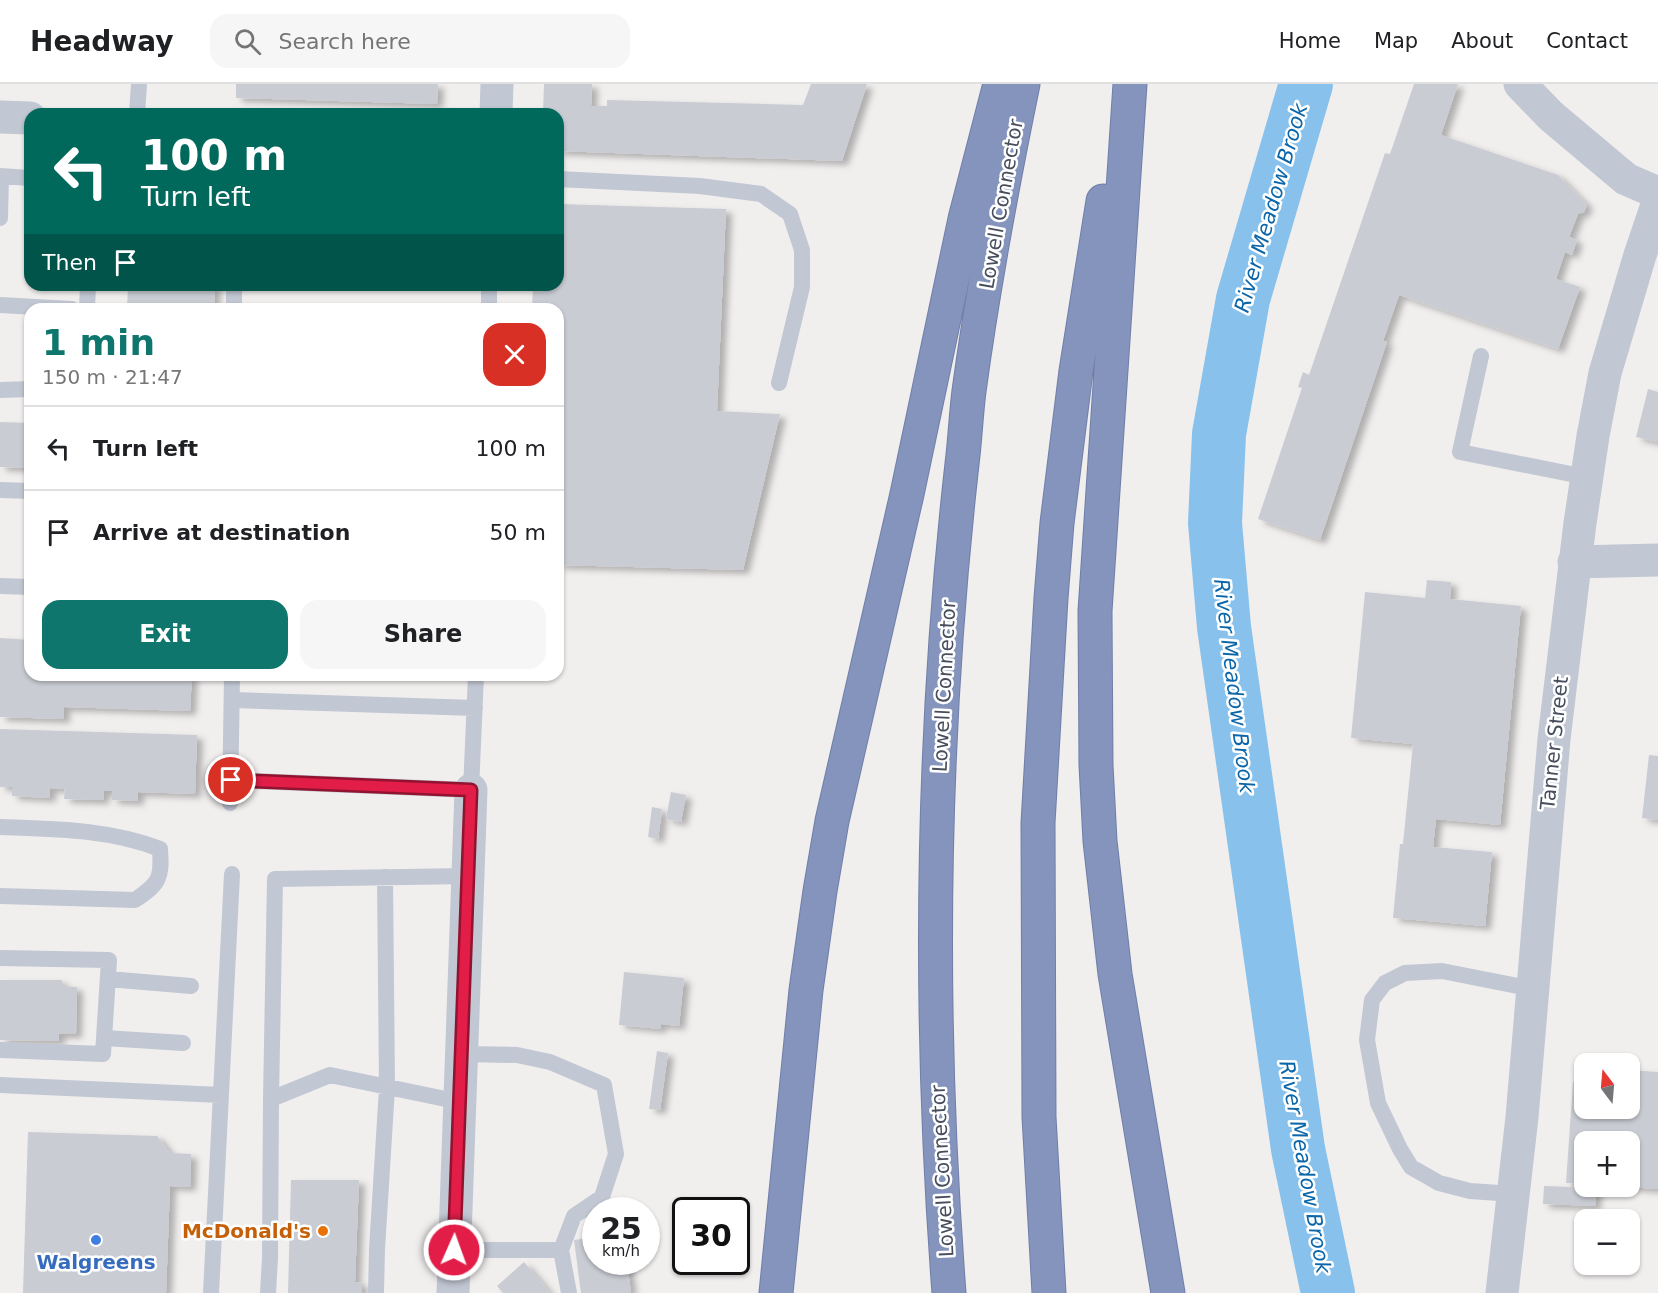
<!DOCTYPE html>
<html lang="en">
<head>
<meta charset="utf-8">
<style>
  :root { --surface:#fff; --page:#f6f6f6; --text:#202124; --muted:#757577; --line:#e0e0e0; --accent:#0f766e }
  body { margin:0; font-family:"DejaVu Sans",sans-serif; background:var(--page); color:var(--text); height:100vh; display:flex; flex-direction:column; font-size:22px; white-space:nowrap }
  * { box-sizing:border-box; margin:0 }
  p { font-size:20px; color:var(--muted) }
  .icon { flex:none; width:33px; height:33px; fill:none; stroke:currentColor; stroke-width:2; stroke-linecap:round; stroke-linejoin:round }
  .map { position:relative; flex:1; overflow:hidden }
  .side { position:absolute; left:24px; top:219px; width:540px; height:378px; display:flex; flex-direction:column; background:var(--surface); border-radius:18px; box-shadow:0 2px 4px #0004 }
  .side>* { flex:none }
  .guide { position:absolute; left:24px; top:24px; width:540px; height:183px; border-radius:18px; box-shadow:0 2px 4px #0004; background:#00695c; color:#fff; overflow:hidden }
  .needle { width:39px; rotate:344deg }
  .buttons { position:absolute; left:1574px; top:969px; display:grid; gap:12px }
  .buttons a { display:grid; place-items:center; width:66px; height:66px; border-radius:12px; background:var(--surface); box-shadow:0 2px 4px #0004; font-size:30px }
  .speed { position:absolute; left:582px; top:1113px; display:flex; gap:12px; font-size:30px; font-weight:700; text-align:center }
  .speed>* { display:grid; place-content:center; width:78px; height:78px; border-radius:50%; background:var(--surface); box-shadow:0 2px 4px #0004; line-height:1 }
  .speed small { font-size:15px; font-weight:400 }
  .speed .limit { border:3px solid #111; border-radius:9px; background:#fff; color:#111 }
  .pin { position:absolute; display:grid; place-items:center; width:51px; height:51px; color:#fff; margin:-26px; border:3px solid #fff; border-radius:50%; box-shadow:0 2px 6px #0007 }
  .me { position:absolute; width:66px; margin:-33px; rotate:2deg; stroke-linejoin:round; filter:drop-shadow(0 0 4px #0008) }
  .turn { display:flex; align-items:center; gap:21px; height:126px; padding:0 18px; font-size:27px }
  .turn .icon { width:78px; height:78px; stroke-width:2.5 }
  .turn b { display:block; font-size:42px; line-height:51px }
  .then { display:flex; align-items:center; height:57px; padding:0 18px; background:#0003; gap:12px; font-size:22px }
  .round { display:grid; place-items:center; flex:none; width:63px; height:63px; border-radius:18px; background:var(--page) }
  .overview { display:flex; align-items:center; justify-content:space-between; height:102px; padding:0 18px }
  h1 { font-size:36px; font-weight:600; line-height:45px; color:var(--accent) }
  .cta { display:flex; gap:12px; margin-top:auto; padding:12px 18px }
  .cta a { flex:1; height:69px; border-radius:18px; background:var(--accent); color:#fff; font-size:24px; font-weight:600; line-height:69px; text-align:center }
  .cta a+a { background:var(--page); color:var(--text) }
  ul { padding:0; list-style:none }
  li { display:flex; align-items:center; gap:18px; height:84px; padding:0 18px; border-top:2px solid var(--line) }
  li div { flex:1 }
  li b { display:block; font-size:22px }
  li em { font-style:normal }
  header { display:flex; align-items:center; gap:36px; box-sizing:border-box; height:84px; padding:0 30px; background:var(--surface); border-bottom:2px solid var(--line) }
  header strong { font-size:28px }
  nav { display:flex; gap:33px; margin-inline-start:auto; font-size:21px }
  .search { width:420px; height:54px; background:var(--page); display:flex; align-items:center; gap:15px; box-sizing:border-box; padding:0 21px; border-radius:18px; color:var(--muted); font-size:22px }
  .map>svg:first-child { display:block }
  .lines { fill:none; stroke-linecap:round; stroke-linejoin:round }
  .river { stroke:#88c2ec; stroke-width:54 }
  .building { fill:#caccd4; filter:url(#shadow) }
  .motorway-casing { stroke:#707fa9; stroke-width:35 }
  .service { stroke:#c1c7d3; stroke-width:16 }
  .minor { stroke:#c1c7d3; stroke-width:33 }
  .tertiary { stroke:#c1c7d3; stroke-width:33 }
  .motorway { stroke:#8594bd; stroke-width:33 }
  .route-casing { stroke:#92132f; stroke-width:15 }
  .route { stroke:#e11d48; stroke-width:10 }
  .food-dot { fill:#e8710a; stroke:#fff; stroke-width:2 }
  .shop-dot { fill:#3f7fe0; stroke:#fff; stroke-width:2 }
  .labels { text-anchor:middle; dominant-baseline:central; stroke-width:5; stroke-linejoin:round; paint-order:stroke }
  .street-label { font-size:20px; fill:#464d5c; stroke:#fff }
  .food-label { font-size:20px; font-weight:bold; fill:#c56008; stroke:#fff; text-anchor:end }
  .shop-label { font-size:20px; font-weight:bold; fill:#366cbe; stroke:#fff }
  .water-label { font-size:21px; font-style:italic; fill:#0b66a9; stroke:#fff }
</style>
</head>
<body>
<header>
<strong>Headway</strong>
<div class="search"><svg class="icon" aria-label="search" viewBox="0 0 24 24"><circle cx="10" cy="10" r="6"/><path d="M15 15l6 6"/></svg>Search here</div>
<nav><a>Home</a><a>Map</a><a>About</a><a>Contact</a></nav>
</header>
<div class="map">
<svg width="1658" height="1209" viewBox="0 0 1658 1209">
  <defs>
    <filter id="shadow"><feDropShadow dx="6" dy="4" stdDeviation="3" flood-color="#0004"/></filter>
  </defs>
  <rect width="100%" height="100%" fill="#f1eeee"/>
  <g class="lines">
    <path class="river" d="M1306 0 1243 215 1219 350 1215 439 1224 543 1298 1065 1328 1209"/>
  </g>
  <path class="building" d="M236 0H438L437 20 236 14Z
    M544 0H592L591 22H607V16L803 21 811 0H867L842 77 558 67V30H543Z
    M1414 0H1458L1441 51 1558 91 1587 121 1584 128 1578 130 1569 153 1577 156 1572 171 1565 168 1556 195 1580 203 1558 265 1399 211 1383 257 1387 258 1320 456 1258 435 1302 304 1298 303 1303 288 1309 291 1385 69 1390 70Z
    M558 120 726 125 717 327 780 330 743 486 558 481V225H532L533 201H558Z
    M128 201H215L214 225H127Z
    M1648 305 1658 308V358L1636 353Z
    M0 338 30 339V384L0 383Z
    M1427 496 1451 498 1450 515 1521 522 1500 741 1436 735 1433 763 1492 768 1485 842 1393 834 1400 760H1403L1413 660 1351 654 1365 508 1425 514Z
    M0 554 30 556V591H192L190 627 64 623V635L0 633Z
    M0 645 197 651 195 710 138 708V717L112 716V707H104L103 716 64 715 65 705 50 704V714L12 712V703H0Z
    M1649 671 1658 672V736L1642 734Z
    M671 708 686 711 681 738 666 735Z
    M652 723 662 725 658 755 648 753Z
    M624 888 684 894 679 942 661 940 660 945 619 941Z
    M0 896H62V902L77 903 76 950H59V957L0 956Z
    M657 967 668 969 660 1026 649 1025Z
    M1629 986 1658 988V1105L1629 1103V1058H1584V1100L1566 1099 1573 998 1584 999V1024H1629Z
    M28 1048 157 1052 170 1069 191 1070 190 1103 170 1102 166 1209H23Z
    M291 1096H359L355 1198 362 1199V1209H288Z
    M1544 1102 1596 1104 1595 1122 1543 1120Z
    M596 1153V1178H627L631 1209H581L574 1156Z
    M524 1178 550 1209H503L497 1202Z"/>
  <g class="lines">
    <defs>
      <path id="motorway" d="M1130 0 1095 527 1096 681 1100 757 1115 890 1168 1209
        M776 1209 806 906 820 807 832 737 907 410 965 135 1000 0
        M949 1209C928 933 931 655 962 380 965 356 966 331 969 307 983 204 1002 102 1023 0
        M1049 1209 1039 1033 1038 739 1051 514 1057 439 1076 287 1103 117"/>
    </defs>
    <use href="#motorway" class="motorway-casing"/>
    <path class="service" d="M137 30 139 0
      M0 92 30 94
      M558 95 700 102 761 110 790 130 802 166V203L779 299
      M0 134 1 92
      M0 221 72 225
      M87 225 88 201
      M234 225V201
      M489 225V201
      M1481 272 1460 368 1586 393
      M0 306 30 305
      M0 406 30 407
      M0 502 30 503
      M232 616 475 624
      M231 696 471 706 476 591
      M230 719 232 591
      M0 743C53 745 110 745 160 765 162 794 160 799 135 816L0 812
      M0 874 109 876 103 970 0 966
      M108 895 191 902
      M105 954 183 959
      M461 970 517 971 550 978 604 1001 616 1070 602 1113 574 1132 561 1166
      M0 1001 221 1011
      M271 1015 275 795 468 792
      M1513 1110 1470 1107 1439 1099 1411 1083 1400 1065 1378 1019 1367 956 1372 916 1385 899 1405 889 1442 887 1533 905
      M454 1166H561L569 1209
      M211 1209 232 790
      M268 1209 270 1174 271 1015 330 991 460 1018
      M376 1209 377 1165 387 1004 385 793"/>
    <path class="minor" d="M496 30 497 0
      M0 33 30 34
      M1574 478 1658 476
      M453 1209 471 706
      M1502 1209 1522 1033 1554 655 1580 439 1593 352 1605 289 1640 171 1658 118"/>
    <path class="tertiary" d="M1520 0 1551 32 1626 95 1658 109"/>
    <use href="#motorway" class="motorway"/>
  </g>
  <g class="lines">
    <defs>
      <path id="route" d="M231 696 471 706 454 1166"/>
    </defs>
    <use href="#route" class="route-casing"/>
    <use href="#route" class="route"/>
  </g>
  <circle class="food-dot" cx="323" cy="1147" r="6"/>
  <circle class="shop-dot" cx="96" cy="1156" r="6"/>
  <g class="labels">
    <g class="street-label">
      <text transform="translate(1001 120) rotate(-80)">Lowell Connector</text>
      <text transform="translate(944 602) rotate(-87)">Lowell Connector</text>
      <text transform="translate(1554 659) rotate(-84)">Tanner Street</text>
      <text transform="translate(942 1087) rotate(-93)">Lowell Connector</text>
    </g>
    <g class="food-label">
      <text x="311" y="1147">McDonald's</text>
    </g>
    <g class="shop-label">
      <text x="96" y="1178">Walgreens</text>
    </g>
    <g class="water-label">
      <text transform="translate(1271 124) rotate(-74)">River Meadow Brook</text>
      <text transform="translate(1234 602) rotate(83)">River Meadow Brook</text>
      <text transform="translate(1305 1083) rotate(80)">River Meadow Brook</text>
    </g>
  </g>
</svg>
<div class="buttons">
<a><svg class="needle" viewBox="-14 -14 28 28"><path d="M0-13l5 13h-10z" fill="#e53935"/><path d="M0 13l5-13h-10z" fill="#757577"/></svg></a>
<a>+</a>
<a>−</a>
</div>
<div class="speed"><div>25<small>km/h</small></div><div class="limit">30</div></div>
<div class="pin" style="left:231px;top:696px;background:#d93025"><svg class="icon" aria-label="arrive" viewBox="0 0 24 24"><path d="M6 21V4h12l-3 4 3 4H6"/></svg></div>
<svg class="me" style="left:454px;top:1166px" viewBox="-20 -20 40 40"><circle r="17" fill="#e11d48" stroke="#fff" stroke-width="3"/><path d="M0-11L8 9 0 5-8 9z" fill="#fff"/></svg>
<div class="guide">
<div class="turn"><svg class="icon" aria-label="left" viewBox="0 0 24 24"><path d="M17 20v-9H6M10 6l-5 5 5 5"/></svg><div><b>100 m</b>Turn left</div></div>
<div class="then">Then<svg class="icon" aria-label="arrive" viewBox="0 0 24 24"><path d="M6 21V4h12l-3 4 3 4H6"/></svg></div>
</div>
<section class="side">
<div class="overview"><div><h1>1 min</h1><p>150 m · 21:47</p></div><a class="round" style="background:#d93025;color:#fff"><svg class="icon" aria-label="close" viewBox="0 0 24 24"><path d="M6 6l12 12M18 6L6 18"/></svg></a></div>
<ul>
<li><svg class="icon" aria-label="left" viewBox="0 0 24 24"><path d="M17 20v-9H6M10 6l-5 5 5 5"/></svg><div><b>Turn left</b></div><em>100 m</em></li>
<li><svg class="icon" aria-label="arrive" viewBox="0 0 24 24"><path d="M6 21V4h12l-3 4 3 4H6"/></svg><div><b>Arrive at destination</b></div><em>50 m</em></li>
</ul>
<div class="cta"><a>Exit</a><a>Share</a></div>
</section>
</div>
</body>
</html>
